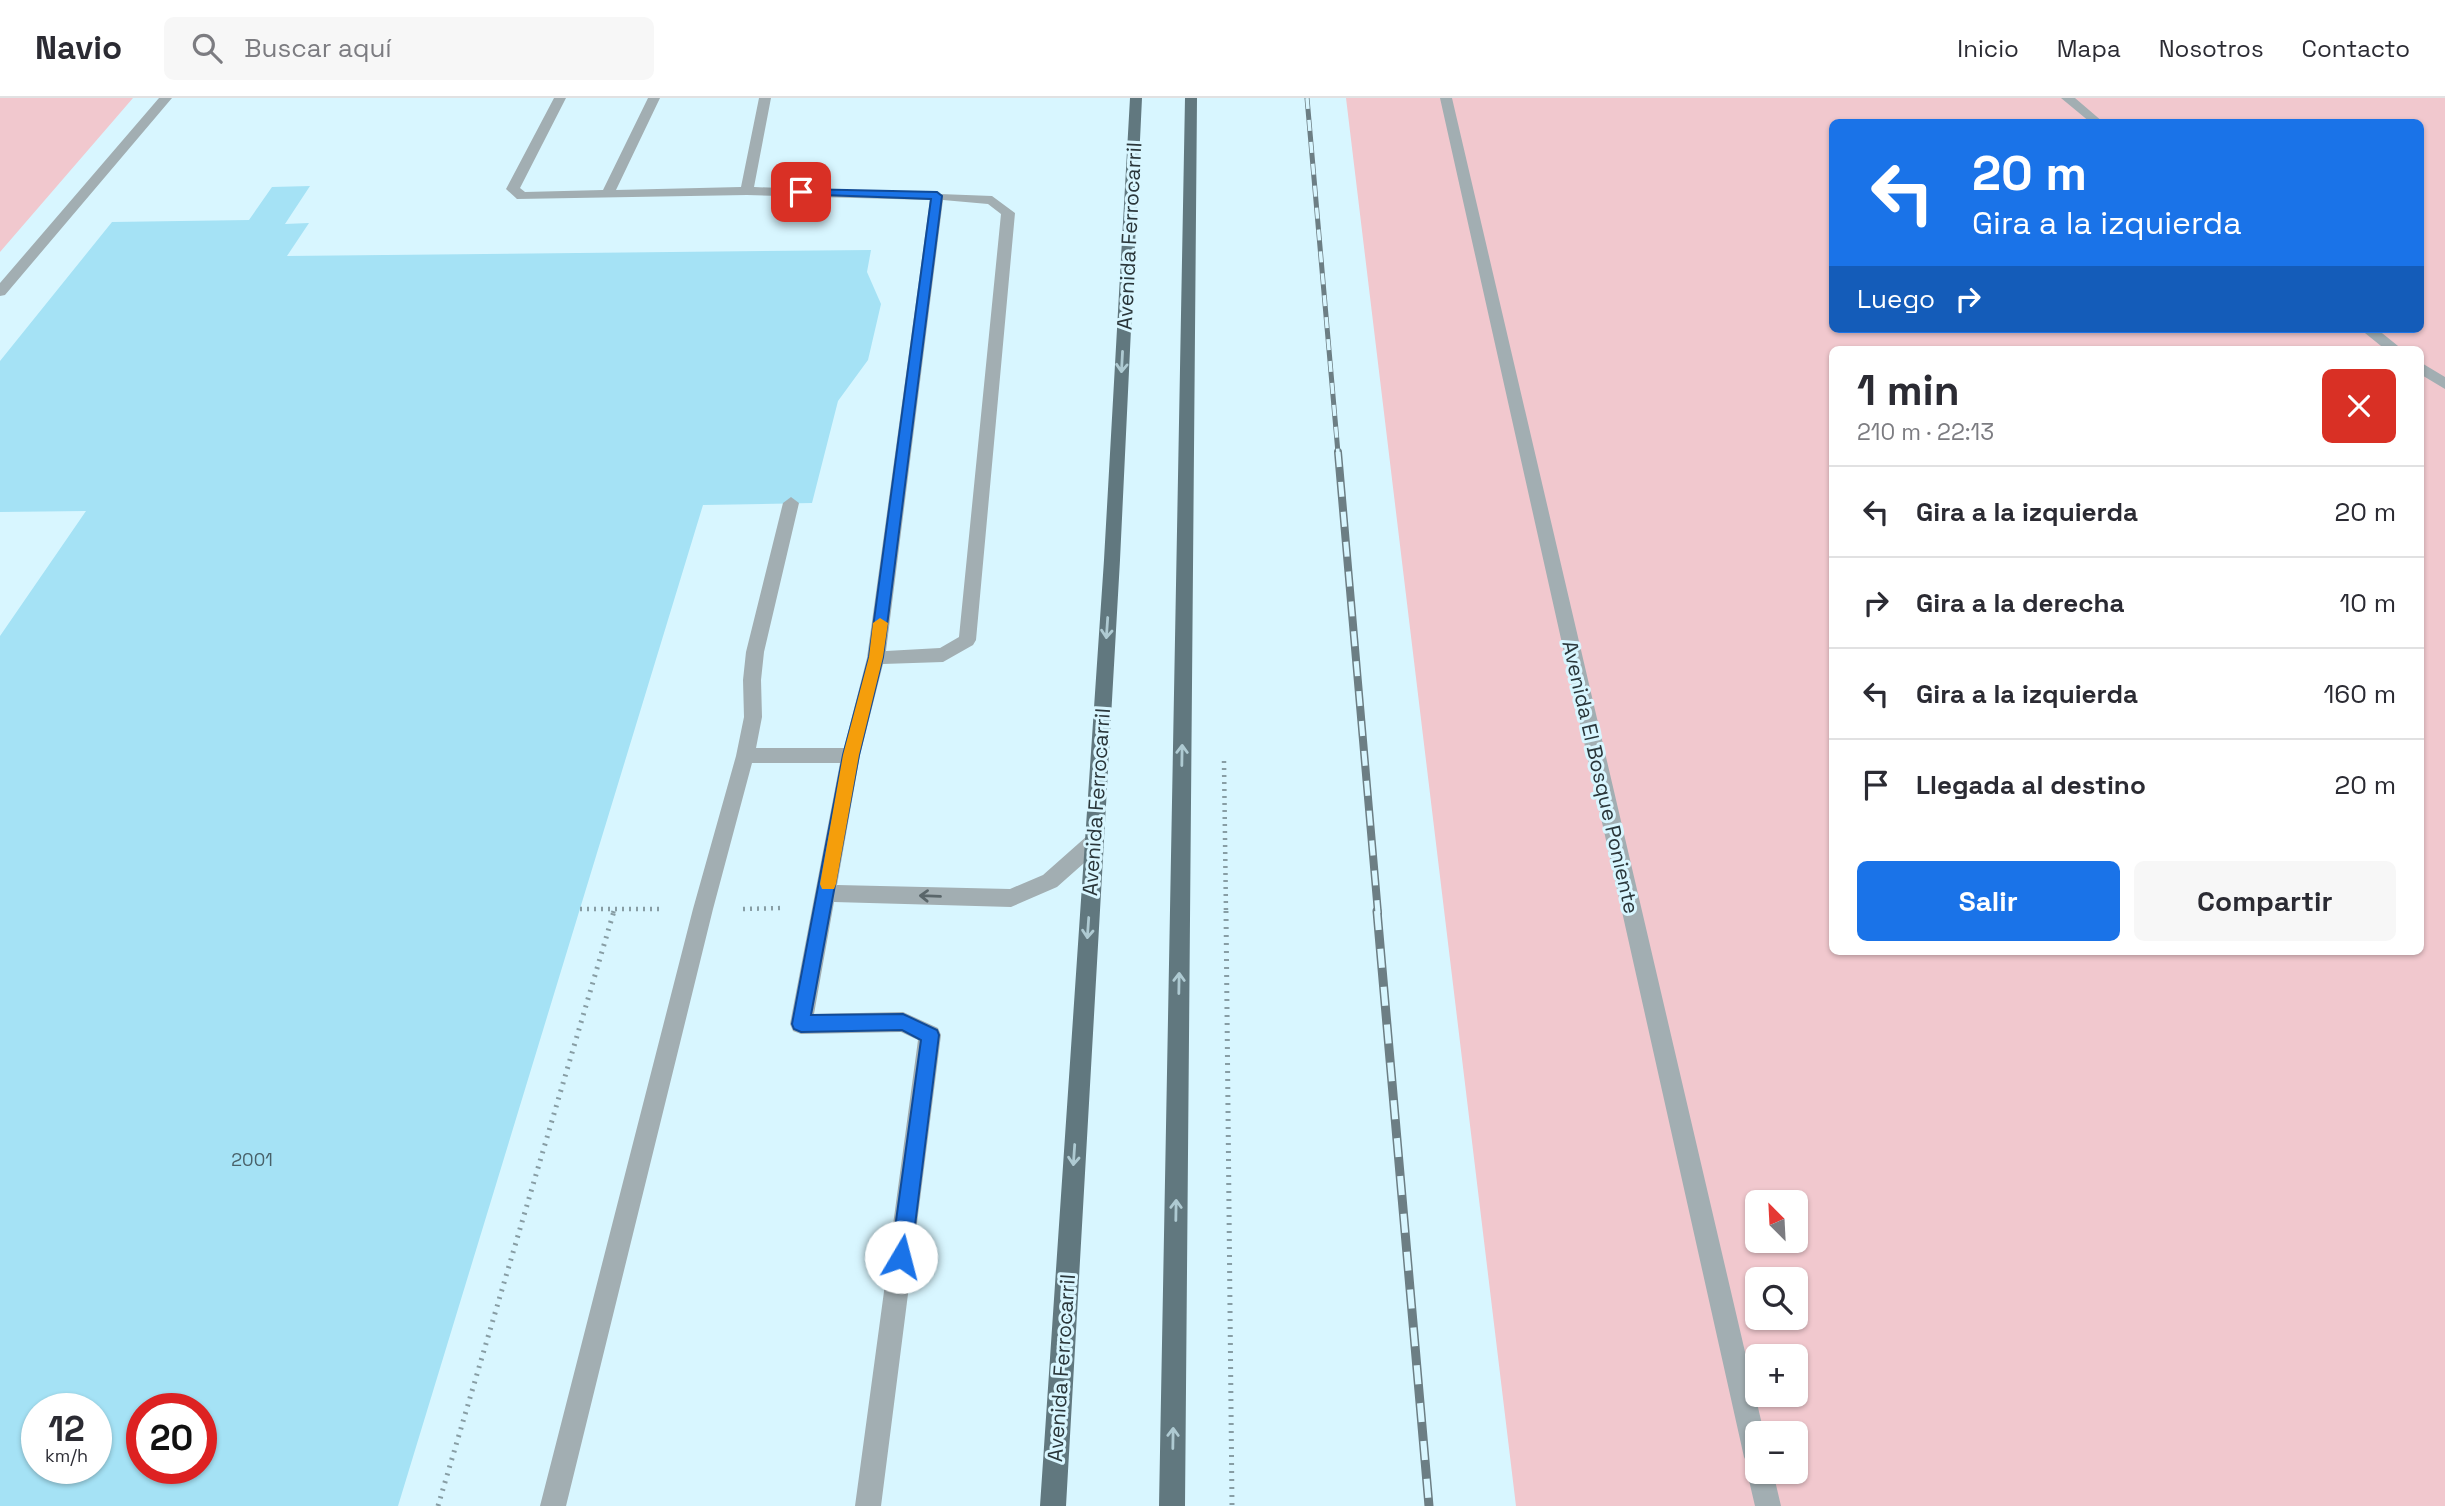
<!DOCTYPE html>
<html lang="es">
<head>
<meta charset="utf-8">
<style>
  :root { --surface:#fff; --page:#f7f7f7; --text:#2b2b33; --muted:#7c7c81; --line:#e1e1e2; --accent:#1a73e8 }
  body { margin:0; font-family:"Space Grotesk",sans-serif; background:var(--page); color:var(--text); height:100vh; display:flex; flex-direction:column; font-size:26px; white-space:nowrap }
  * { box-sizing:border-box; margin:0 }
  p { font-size:23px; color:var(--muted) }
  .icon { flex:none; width:38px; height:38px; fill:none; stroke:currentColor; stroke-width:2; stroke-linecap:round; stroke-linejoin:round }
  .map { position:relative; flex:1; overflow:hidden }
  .panel { position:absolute; left:1829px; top:248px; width:595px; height:609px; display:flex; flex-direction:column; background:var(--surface); border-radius:10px; box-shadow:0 2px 5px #0004 }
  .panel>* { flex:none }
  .top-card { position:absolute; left:1829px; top:21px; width:595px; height:214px; border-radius:10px; box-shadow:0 2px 5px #0004; background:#1a73e8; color:#fff; overflow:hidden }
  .needle { width:46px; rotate:336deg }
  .tools { position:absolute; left:1745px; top:1092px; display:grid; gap:14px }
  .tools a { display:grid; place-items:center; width:63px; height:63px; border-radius:10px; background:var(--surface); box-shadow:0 2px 5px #0004; font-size:35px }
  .speed { position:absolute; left:21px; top:1295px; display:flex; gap:14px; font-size:35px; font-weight:700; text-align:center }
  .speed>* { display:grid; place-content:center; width:91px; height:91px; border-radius:50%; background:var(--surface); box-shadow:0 2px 5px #0004; line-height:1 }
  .speed small { font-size:18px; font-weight:400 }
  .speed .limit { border:10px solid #d22; background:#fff; color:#111 }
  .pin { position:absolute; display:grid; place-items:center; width:60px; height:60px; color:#fff; margin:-30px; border-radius:14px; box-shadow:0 4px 10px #0006 }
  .me { position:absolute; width:77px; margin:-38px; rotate:8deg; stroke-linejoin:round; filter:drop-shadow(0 0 5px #0008) }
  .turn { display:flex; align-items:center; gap:24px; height:147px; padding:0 28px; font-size:32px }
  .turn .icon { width:91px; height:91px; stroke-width:2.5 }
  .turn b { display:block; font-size:49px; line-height:60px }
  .then { display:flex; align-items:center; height:66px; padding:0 28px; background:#0003; gap:14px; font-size:26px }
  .round { display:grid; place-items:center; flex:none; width:74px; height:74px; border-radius:10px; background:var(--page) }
  .overview { display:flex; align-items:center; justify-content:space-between; height:119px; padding:0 28px }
  h1 { font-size:42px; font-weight:700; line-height:52px }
  .primary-button { display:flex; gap:14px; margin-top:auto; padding:14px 28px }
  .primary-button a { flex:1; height:80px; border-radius:10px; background:var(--accent); color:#fff; font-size:28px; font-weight:700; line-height:80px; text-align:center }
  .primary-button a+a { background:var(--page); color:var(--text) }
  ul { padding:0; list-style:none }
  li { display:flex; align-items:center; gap:21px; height:91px; padding:0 28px; border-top:2px solid var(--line) }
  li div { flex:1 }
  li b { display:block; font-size:26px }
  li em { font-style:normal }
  header { display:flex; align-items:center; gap:42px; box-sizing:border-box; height:98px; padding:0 35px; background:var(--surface); border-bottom:2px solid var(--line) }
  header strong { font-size:33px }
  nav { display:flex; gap:38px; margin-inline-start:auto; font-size:24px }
  .search { width:490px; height:63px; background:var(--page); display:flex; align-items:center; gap:18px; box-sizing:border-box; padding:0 24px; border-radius:10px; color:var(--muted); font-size:26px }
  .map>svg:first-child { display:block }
  .green { fill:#f1c8ce; fill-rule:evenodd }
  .building { fill:#a5e2f5; fill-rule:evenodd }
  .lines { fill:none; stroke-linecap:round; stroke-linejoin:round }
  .path-far1 { stroke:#879da4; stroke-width:4.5; stroke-dasharray:2 5; stroke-linecap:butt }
  .path { stroke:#879da4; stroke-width:5; stroke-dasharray:2 6; stroke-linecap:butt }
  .service { fill:#a2aeb2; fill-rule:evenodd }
  .minor { fill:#a2aeb2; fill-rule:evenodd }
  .primary { fill:#61787f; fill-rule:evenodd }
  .rail-far2-casing { stroke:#6c7e84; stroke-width:5 }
  .rail-far1-casing { stroke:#6c7e84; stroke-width:8 }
  .rail-casing { stroke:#6c7e84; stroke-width:9 }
  .rail-far2 { stroke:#d8f6ff; stroke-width:3.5; stroke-dasharray:11; stroke-linecap:butt }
  .rail-far1 { stroke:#d8f6ff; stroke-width:5; stroke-dasharray:15; stroke-linecap:butt }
  .rail { stroke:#d8f6ff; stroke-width:6; stroke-dasharray:19; stroke-linecap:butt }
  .oneway { stroke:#aecad2 }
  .oneway2 { stroke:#5a666a }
  .route { fill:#1a73e8; stroke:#114b97; stroke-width:2 }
  .slow { fill:#f59e0b }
  .labels { text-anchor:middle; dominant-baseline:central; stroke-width:6; stroke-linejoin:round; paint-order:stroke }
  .number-label { font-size:18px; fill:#496169 }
  .street-label { font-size:21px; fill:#2a363a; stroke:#d8f6ff }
</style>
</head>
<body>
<header>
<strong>Navio</strong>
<div class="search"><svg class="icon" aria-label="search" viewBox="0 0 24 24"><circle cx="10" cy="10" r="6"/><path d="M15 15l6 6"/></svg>Buscar aquí</div>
<nav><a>Inicio</a><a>Mapa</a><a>Nosotros</a><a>Contacto</a></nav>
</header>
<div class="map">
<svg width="2445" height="1408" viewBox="0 0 2445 1408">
  <rect width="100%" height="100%" fill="#d8f6ff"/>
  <path class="green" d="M0 0H133L0 154Z
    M1346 0H2445V1408H1516ZM1832 24H2420V231H1832ZM1832 252H2420V854H1832ZM1757 1104H1796V1143H1757ZM1757 1181H1796V1220H1757ZM1757 1258H1796V1297H1757ZM1757 1335H1796V1374H1757Z"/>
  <path class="building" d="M310 88 285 126 309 125 287 158 871 152 867 174 881 206 868 262 838 303 812 405 703 407 398 1408H0V538L86 413 0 414V263L112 124 249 122 272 89ZM37 1311H96V1370H37ZM142 1311H201V1370H142Z"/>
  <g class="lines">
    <path class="path-far1" d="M1224 663 1226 815
      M580 811H664
      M743 811 783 810
      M613 815 614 812"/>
    <path class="path" d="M1226 813 1232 1408
      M438 1408 614 813"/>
    <path class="service" d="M159 0H172L5 197 0 198V185Z
      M554 0H566L520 90 525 94 603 92 648 0H660L616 92 741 89 759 0H771L754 89 992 98 1015 115 976 542 973 547 943 564 883 566 860 657 837 787 1010 791 1043 777 1087 738 1094 736 1101 738 1104 744 1101 750 1057 789 1011 809 834 804 814 916 903 914 938 930 941 937 881 1408H855L918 942 901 934 801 936 793 933 790 926 840 665H752L713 811 566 1408H540L693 811 736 658 744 619 743 582 746 554 783 405 791 399 799 405 764 554 761 582 762 619 756 650H844L867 560 930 102 747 97 517 101 506 91ZM943 102 988 106 1001 116 959 539 940 550 886 553Z"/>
    <path class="minor" d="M1440 0H1452L1764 1335H1757V1374H1773L1781 1408H1755L1747 1374 1749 1369 1744 1359Z
      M2061 0H2075L2103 24H2090Z
      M2360 231H2377L2403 252H2386Z
      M2420 264 2445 279V291L2420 276Z"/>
    <path class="primary" d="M1130 0H1142L1120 462 1066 1408H1040L1104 462Z
      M1185 0H1197L1185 1408H1159Z"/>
    <defs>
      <path id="rail-far2" d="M1307 0 1338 355"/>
      <path id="rail-far1" d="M1338 354 1378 815"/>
      <path id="rail" d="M1377 813 1429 1408"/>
    </defs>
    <use href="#rail-far2" class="rail-far2-casing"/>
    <use href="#rail-far1" class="rail-far1-casing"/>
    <use href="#rail" class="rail-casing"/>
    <use href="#rail-far2" class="rail-far2"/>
    <use href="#rail-far1" class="rail-far1"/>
    <use href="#rail" class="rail"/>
  </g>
  <defs><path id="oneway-shaft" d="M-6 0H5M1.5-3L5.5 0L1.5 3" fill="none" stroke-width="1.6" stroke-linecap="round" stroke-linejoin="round" transform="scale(1.75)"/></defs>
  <g class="oneway">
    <use href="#oneway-shaft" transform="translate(1122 264) rotate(93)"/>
    <use href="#oneway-shaft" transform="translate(1107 530) rotate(94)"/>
    <use href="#oneway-shaft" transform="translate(1182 657) rotate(-89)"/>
    <use href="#oneway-shaft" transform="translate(1088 830) rotate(94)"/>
    <use href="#oneway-shaft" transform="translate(1179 885) rotate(-89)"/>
    <use href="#oneway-shaft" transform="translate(1074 1057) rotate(94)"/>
    <use href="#oneway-shaft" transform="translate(1176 1112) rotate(-89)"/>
    <use href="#oneway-shaft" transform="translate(1173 1340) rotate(-89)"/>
  </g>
  <use class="oneway2" href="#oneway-shaft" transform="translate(930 798) rotate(-178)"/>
  <path class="route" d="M801 91 937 94 942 98 883 559 859 657 811 917 903 916 937 932 939 937 911 1159 908 1166 901 1169 894 1166 891 1159 921 942 902 932 801 934 794 931 792 926 843 657 869 559 931 101 797 96V92Z"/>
  <path class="slow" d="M880 520 888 525 883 559 859 657 836 786 834 791H822L820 786 843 657 869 559 873 525Z"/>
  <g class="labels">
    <g class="number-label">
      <text x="252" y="1061">2001</text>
    </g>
    <g class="street-label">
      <text transform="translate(1129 138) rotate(-87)">Avenida Ferrocarril</text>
      <text transform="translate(1601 679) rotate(77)">Avenida El Bosque Poniente</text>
      <text transform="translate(1096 704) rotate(-86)">Avenida Ferrocarril</text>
      <text transform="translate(1061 1270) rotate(-86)">Avenida Ferrocarril</text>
    </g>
  </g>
</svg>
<div class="tools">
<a><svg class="needle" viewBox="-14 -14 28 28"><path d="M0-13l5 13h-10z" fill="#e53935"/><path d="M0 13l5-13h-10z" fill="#7c7c81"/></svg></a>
<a><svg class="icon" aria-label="search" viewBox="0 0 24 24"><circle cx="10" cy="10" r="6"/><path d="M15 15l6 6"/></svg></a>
<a>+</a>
<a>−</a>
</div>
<div class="speed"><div>12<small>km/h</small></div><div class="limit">20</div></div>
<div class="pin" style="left:801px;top:94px;background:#d93025"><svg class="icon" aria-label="arrive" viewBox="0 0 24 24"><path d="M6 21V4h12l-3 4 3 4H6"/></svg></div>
<svg class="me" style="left:901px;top:1159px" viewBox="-20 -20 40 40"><circle r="19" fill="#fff"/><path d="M0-13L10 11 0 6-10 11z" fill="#1a73e8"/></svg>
<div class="top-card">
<div class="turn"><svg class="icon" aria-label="left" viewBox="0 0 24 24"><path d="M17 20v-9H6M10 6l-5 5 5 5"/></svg><div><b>20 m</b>Gira a la izquierda</div></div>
<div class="then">Luego<svg class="icon" aria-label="right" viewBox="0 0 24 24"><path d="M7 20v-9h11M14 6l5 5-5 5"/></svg></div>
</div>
<section class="panel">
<div class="overview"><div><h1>1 min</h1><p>210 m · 22:13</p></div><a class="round" style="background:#d93025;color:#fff"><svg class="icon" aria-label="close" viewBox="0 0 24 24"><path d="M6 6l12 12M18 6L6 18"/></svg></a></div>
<ul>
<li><svg class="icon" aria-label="left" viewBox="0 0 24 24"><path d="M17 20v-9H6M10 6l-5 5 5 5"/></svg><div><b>Gira a la izquierda</b></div><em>20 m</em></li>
<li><svg class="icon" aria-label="right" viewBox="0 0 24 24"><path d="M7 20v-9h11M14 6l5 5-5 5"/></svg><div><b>Gira a la derecha</b></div><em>10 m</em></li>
<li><svg class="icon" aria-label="left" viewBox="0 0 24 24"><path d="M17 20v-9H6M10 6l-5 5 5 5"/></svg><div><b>Gira a la izquierda</b></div><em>160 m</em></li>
<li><svg class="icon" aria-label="arrive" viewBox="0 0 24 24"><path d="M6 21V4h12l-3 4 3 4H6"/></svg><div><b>Llegada al destino</b></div><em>20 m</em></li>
</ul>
<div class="primary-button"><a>Salir</a><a>Compartir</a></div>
</section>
</div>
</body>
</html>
